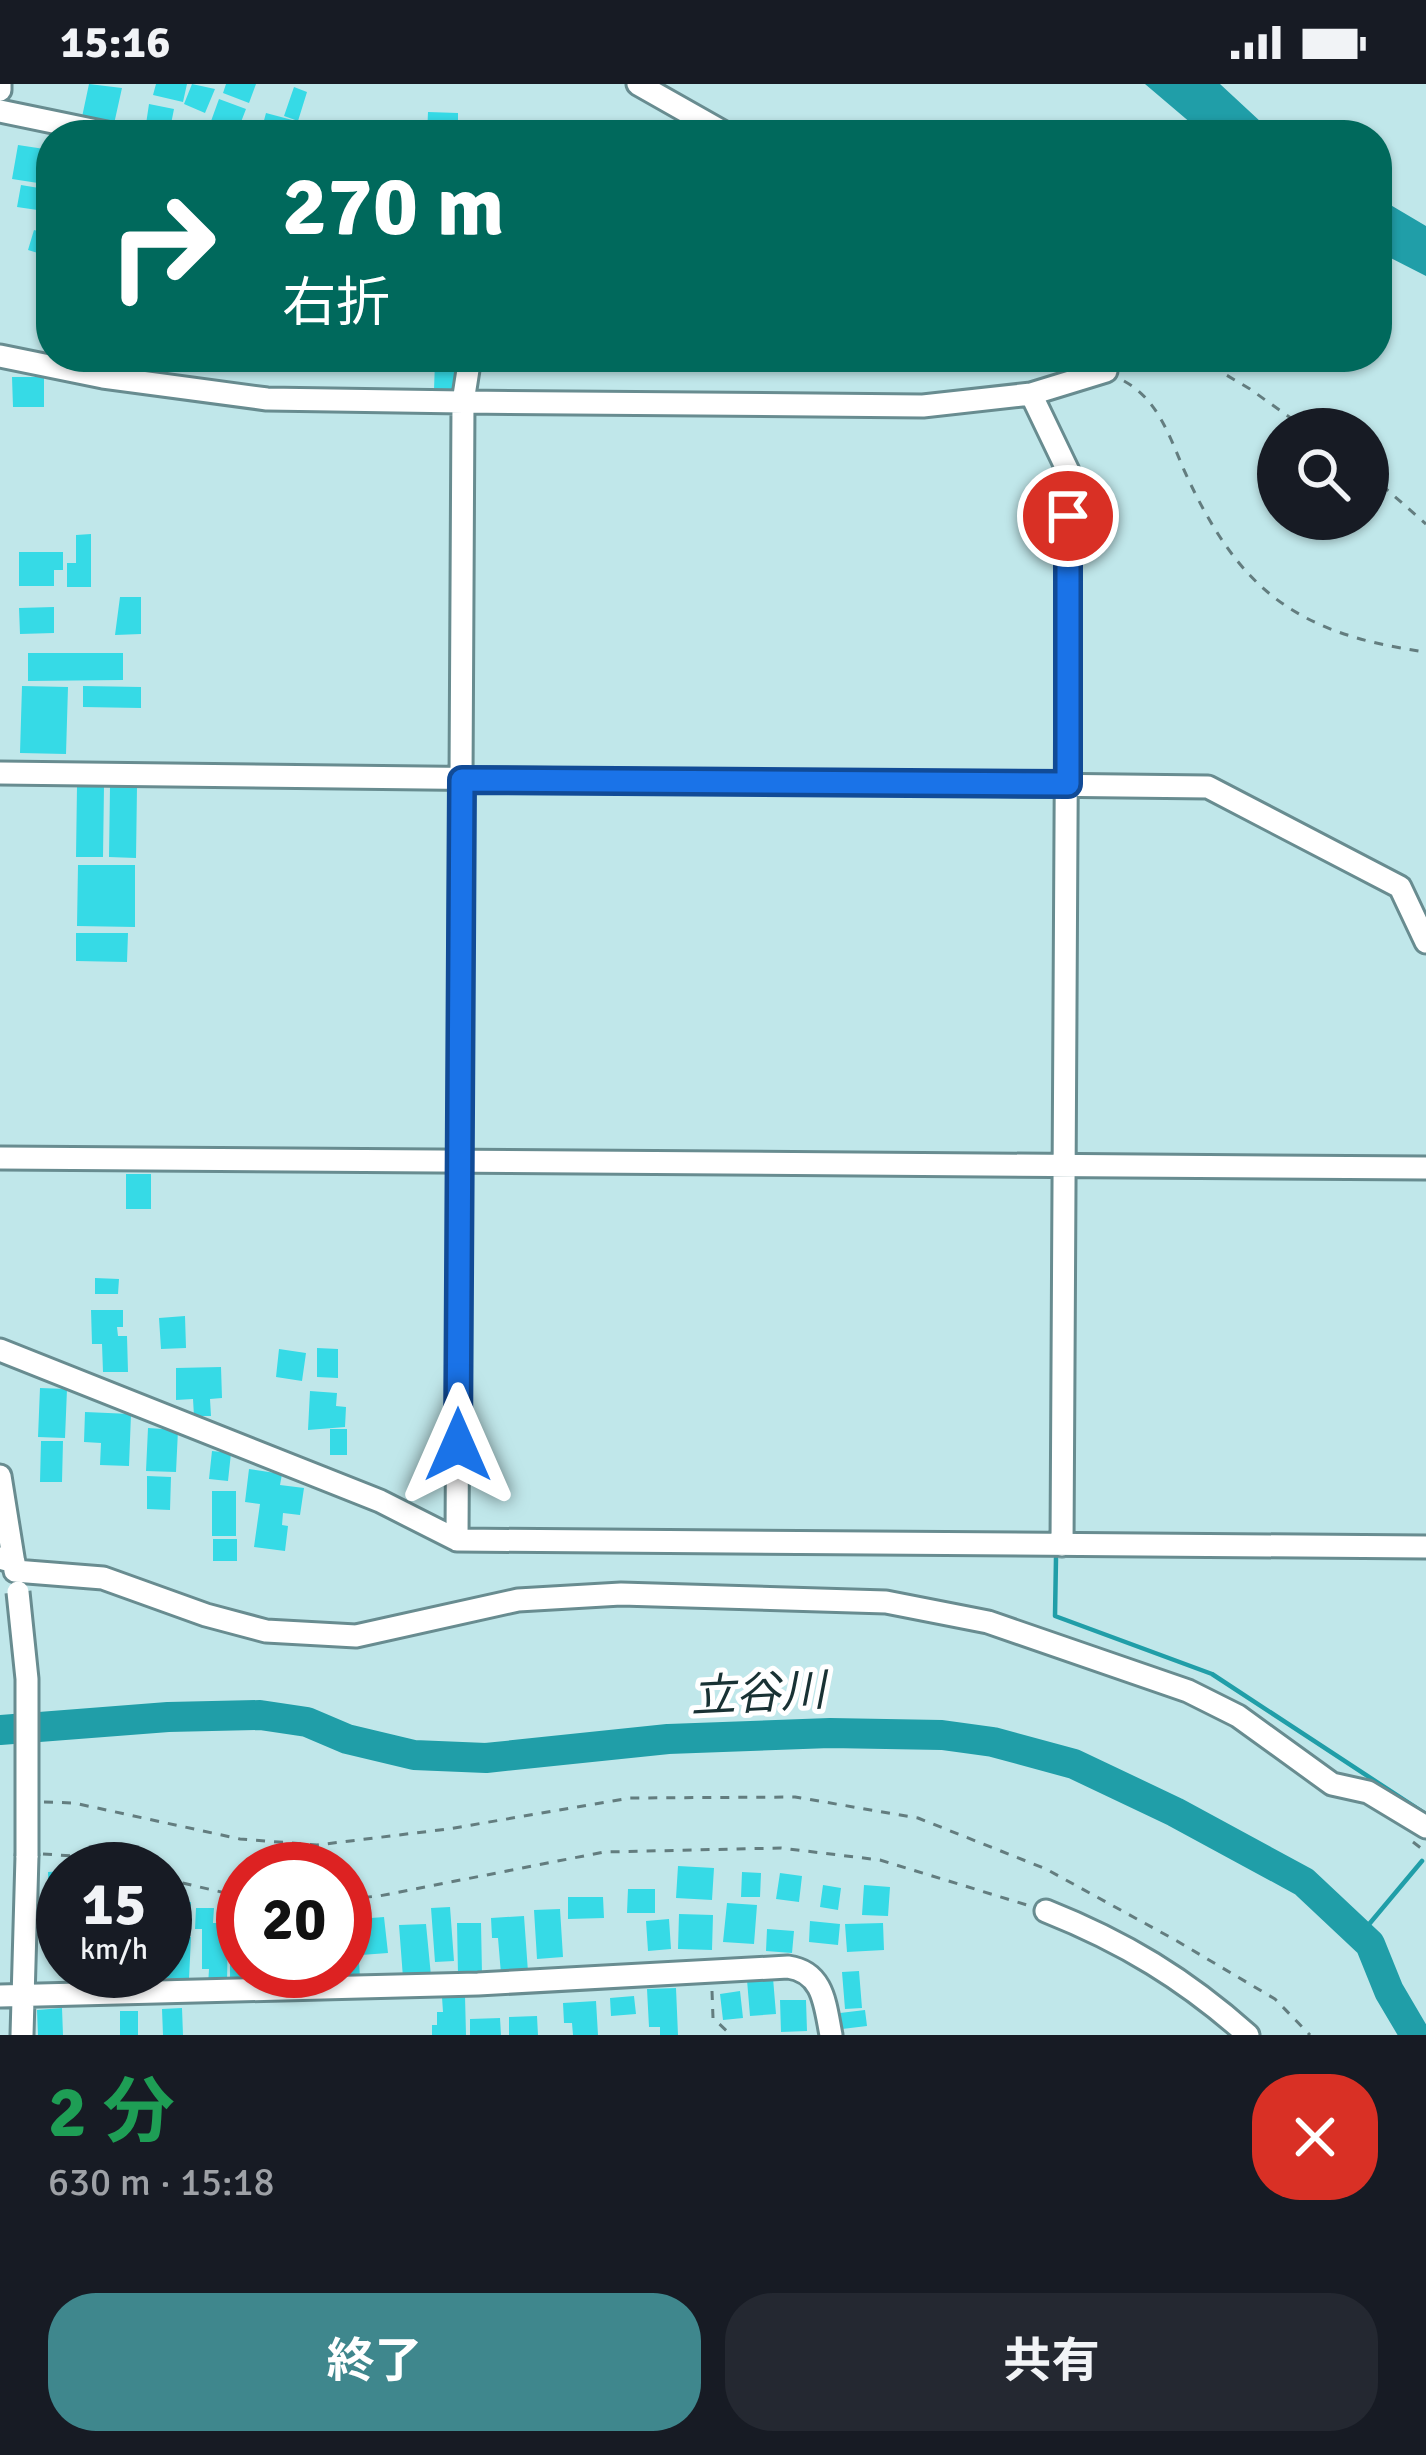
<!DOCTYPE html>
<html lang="ja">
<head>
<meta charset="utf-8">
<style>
  :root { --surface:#171b24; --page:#242831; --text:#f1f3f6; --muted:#9ea1a6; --accent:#3f878d }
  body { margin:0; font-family:Signika,"Noto Sans JP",sans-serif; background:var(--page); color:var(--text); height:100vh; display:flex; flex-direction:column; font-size:45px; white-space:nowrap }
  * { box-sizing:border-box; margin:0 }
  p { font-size:39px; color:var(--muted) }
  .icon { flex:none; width:66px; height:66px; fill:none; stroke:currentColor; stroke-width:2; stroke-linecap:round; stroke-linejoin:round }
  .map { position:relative; height:1951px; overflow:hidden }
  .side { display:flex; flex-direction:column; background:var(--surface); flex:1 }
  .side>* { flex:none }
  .hud { position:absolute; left:36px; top:36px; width:1356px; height:252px; border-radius:48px; box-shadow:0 3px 9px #0004; background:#00695c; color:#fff; overflow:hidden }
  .buttons { position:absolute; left:1257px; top:324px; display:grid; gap:24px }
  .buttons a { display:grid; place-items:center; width:132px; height:132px; border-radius:50%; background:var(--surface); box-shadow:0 3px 9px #0004; font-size:60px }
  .speed { position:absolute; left:36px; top:1758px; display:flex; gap:24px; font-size:60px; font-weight:700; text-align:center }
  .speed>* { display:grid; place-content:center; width:156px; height:156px; border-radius:50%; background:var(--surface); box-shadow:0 3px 9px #0004; line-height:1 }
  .speed small { font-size:30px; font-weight:400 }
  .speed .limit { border:18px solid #d22; background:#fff; color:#111 }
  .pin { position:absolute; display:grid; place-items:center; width:102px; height:102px; color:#fff; margin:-51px; border:6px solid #fff; border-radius:50%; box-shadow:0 3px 12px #0007 }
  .me { position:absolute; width:132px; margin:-66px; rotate:0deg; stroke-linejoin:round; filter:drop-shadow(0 0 9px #0008) }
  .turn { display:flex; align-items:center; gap:42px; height:252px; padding:0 48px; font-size:54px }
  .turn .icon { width:156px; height:156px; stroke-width:2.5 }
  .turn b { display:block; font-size:84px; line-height:102px }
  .round { display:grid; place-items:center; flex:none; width:126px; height:126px; border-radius:48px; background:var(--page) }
  .summary { display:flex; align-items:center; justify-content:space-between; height:204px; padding:0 48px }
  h1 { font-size:72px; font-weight:700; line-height:90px; color:#1e9e55 }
  .cta { display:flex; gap:24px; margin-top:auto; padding:24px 48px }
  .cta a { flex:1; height:138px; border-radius:48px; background:var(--accent); color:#fff; font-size:48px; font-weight:700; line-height:138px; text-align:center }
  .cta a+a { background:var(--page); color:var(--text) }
  .status { display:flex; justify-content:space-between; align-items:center; height:84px; padding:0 60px; background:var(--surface); direction:ltr }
  .status svg { height:33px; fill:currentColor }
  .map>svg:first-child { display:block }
  .water { fill:#209ea8 }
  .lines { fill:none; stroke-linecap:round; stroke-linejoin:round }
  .stream { stroke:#209ea8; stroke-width:4.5 }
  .river { stroke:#209ea8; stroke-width:30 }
  .building { fill:#36dae6 }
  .minor-casing { stroke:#688c90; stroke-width:27 }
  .path { stroke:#637d7f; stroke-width:3; stroke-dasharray:9 9; stroke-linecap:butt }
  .minor { stroke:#fff; stroke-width:21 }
  .minor-bridge-casing { stroke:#688c90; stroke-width:27; stroke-linecap:butt }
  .minor-bridge { stroke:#fff; stroke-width:21 }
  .route-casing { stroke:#114b97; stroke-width:30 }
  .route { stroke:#1a73e8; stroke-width:21 }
  .labels { text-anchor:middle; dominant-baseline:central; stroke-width:10; stroke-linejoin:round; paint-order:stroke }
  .water-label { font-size:45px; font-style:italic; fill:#193234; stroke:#fff }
</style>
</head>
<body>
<div class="status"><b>15:16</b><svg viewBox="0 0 49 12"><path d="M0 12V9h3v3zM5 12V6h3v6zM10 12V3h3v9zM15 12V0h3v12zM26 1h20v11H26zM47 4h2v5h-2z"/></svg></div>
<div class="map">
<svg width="1426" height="1951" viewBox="0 0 1426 1951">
  <rect width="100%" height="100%" fill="#c0e7ea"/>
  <path class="water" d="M1145 0H1220L1275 51H1205Z
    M1377 113 1426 142V192L1377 167Z"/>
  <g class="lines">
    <path class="stream" d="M1056 1474 1055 1532 1212 1590 1424 1729
      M1360 1851 1422 1777"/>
    <path class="river" d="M0 1646 168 1633 260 1631 307 1638 347 1655 414 1671 486 1674 668 1655 830 1649 942 1651 993 1658 1074 1680 1175 1728 1304 1798 1370 1860 1389 1907 1415 1951"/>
  </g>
  <path class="building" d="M89 0 122 4 114 40 82 33Z
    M156 0H187L183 18 153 11Z
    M192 0 215 5 205 29 184 20Z
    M226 0H256L249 19 223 9Z
    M294 3 307 8 298 37 284 32Z
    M219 15 246 25 236 51H206Z
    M149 20 174 25 170 45 146 40Z
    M428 28 458 29V51H427Z
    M266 29 296 37 292 51H260Z
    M18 61 51 66V101L12 95Z
    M21 101 51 106V128L17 123Z
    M34 146 51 151V173L28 166Z
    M435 277 462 278 461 307 434 306Z
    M12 293H44V323H13Z
    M91 450V503H67V479H76V451Z
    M19 468H63V486H54V502H19Z
    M120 513H141V550L115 551Z
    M54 523V549L20 550 19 524Z
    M28 569H123V596L28 597Z
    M22 602 68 603 66 670 20 669Z
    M83 602 141 603V624L83 623Z
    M77 702H104L103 773H76Z
    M110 703H137L136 774 109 773Z
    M78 781H135V843L77 842Z
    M76 849H128L127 878 76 877Z
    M126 1090H151V1125H126Z
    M95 1194 119 1195 118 1210H95Z
    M91 1226H123V1243H117L118 1252H127L128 1288H103L102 1260H92Z
    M185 1232 186 1264 161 1265 159 1234Z
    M317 1264 338 1265V1294L317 1293Z
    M279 1265 306 1269 302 1297 276 1293Z
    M221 1283 222 1314 210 1315 211 1332H194L193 1315 176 1316V1284Z
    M40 1304 67 1305 65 1354 38 1353Z
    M310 1307 337 1309 336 1322 346 1323 345 1343 308 1346Z
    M85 1328 131 1330 129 1382 100 1381 101 1359 84 1358Z
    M148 1344 178 1346 176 1388 146 1387Z
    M330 1345H347V1371H330Z
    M41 1357H63L62 1398H40Z
    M212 1367 231 1369 228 1397 209 1395Z
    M249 1385 282 1390 280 1401 304 1404 300 1431 283 1429 282 1441 288 1442 285 1467 254 1463 260 1420 245 1418Z
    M147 1392 171 1393 170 1426 147 1425Z
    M212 1407H236V1452H212Z
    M213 1455H237V1477H213Z
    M678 1782 714 1784 712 1816 676 1814Z
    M63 1787V1816L49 1817 48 1788Z
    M742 1788 761 1789 760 1813H741Z
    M780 1789 802 1792 799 1818 776 1815Z
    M823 1801 841 1804 838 1826 820 1823Z
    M864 1801 890 1803 888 1832 862 1831Z
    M628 1805H655V1829H627Z
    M568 1813H603L604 1834 568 1835Z
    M165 1817 191 1818 189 1851 165 1850Z
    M727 1819 757 1821 754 1860 723 1858Z
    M450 1823 454 1877 435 1878 431 1824Z
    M196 1824H214L213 1839H228L227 1902H208L209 1885H202V1845H195Z
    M560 1825 563 1873 537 1875 534 1826Z
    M679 1830 713 1831 712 1866 678 1865Z
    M524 1832 528 1888 501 1890 498 1854H492L491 1834Z
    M384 1833 388 1869 361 1871 358 1835Z
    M669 1835 671 1865 648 1867 646 1837Z
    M810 1837 840 1840 838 1861 809 1858Z
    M457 1839H481L482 1890H458Z
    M883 1839 884 1866 847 1868 845 1840Z
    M426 1840 431 1892 403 1894 399 1841Z
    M357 1844 360 1894 335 1896V1887H345V1845Z
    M767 1845 794 1847 792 1869 766 1867Z
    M165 1853H191L189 1895 164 1894Z
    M243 1867V1887H251V1900H230V1868Z
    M859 1887 862 1924 845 1925 842 1888Z
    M773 1894 776 1930 750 1932 747 1896Z
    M676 1904 678 1951H660V1943H649L647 1905Z
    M740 1907 743 1934 723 1936 720 1910Z
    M465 1912 466 1951H432V1941H437V1928H443L442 1913Z
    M634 1912 636 1930 611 1932 610 1914Z
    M780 1916H806L807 1947 781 1948Z
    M596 1917 598 1951H573L572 1939H564L563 1919Z
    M62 1924 63 1951H38L37 1926Z
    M182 1924 183 1951H163L162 1925Z
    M865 1926 867 1942 842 1945 840 1929Z
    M120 1927H138V1951H120Z
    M537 1932 538 1951H509V1933Z
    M500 1934 501 1951H470V1935Z"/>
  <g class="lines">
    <defs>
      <path id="minor" d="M638 0 728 51
        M0 6V0
        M0 27 116 51
        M0 272 103 293 267 315 463 318 923 322 1031 310 1106 287 1097 273
        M1031 310 1068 387 1062 1461
        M0 689 1208 703 1400 803 1426 858
        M0 1074 1426 1084
        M0 1266 380 1417 457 1456 1426 1463
        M0 1392 15 1486
        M457 1456 463 318 470 273
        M0 1474 14 1478 15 1487 103 1494 206 1531 266 1547 356 1552 518 1516 621 1510 886 1518 988 1538 1188 1607 1238 1632 1332 1700 1368 1708 1426 1743
        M1046 1827C1124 1858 1185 1895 1248 1951
        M0 1912 478 1900 788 1883C824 1888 825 1921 831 1951
        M22 1951 27 1772"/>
    </defs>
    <use href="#minor" class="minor-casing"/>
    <path class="path" d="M1196 273 1250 305 1306 345
      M1124 297C1158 316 1169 351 1184 386 1238 505 1295 550 1426 568
      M1368 389 1426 440
      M44 1718 74 1719 240 1755 317 1761 448 1745 630 1714 795 1713 918 1734 1046 1785 1177 1857 1275 1915 1310 1951
      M1413 1758 1426 1768
      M43 1770 72 1772 124 1785
      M165 1795 243 1813
      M345 1815 379 1812 604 1768 781 1764 880 1776 1027 1821
      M712 1907 713 1934 731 1951"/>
    <use href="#minor" class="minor"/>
    <defs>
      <path id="minor-bridge" d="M18 1508 27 1595V1772"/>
    </defs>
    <use href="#minor-bridge" class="minor-bridge-casing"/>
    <use href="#minor-bridge" class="minor-bridge"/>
  </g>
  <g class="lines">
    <defs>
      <path id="route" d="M458 1361 462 696 1068 700V432"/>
    </defs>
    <use href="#route" class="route-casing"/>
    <use href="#route" class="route"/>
  </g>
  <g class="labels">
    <g class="water-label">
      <text transform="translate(758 1610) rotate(-3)">立谷川</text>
    </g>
  </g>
</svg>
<div class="buttons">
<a><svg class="icon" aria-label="search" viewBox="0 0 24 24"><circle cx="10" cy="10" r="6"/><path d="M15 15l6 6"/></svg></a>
</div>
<div class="speed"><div>15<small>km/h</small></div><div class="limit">20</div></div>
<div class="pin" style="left:1068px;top:432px;background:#d93025"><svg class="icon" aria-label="arrive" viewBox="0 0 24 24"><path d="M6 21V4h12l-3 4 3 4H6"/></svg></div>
<svg class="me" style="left:458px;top:1361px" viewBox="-20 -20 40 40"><path d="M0-17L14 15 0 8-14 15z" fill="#1a73e8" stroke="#fff" stroke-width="4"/></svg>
<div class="hud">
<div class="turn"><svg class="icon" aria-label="right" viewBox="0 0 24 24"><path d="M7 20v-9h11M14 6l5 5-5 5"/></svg><div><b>270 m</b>右折</div></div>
</div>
</div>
<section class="side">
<div class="summary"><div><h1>2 分</h1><p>630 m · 15:18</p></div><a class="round" style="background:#d93025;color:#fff"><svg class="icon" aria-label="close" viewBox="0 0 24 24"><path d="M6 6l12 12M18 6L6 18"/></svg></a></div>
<div class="cta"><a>終了</a><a>共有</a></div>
</section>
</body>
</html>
